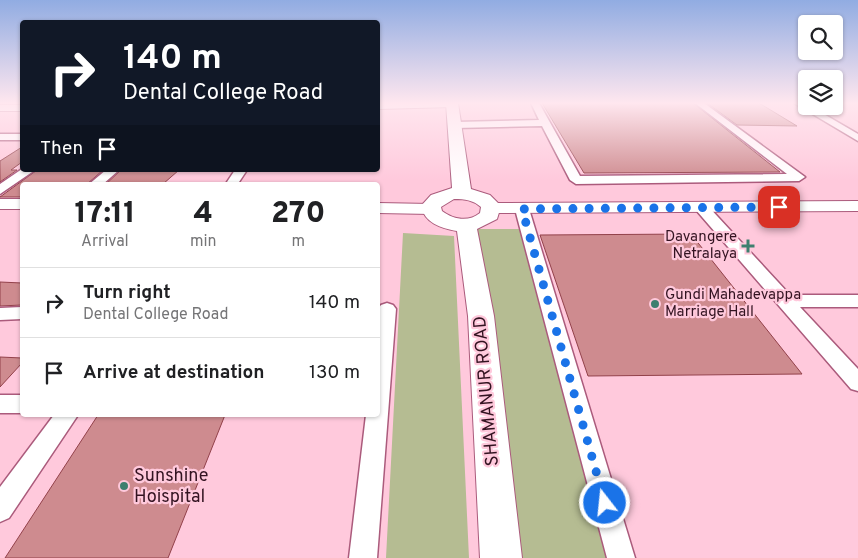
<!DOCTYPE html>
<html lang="en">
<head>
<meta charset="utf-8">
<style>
  :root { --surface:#fff; --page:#f6f6f6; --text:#202124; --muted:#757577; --line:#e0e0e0 }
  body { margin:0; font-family:Overpass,sans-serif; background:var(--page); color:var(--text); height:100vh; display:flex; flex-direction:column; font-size:19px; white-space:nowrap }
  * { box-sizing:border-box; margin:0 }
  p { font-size:16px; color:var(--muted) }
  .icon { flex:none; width:28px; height:28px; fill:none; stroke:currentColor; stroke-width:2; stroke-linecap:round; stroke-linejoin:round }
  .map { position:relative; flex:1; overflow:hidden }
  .drawer { position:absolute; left:20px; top:182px; width:360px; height:235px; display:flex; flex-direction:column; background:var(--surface); border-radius:5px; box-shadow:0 1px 4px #0004 }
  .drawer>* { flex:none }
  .banner { position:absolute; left:20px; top:20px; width:360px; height:152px; border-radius:5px; box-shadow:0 1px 4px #0004; background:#111827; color:#fff; overflow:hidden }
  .controls { position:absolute; left:798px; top:15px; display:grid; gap:10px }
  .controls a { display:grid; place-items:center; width:45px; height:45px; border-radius:5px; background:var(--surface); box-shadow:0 1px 4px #0004; font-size:25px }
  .pin { position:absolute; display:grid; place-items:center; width:42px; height:42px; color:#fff; margin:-21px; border-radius:10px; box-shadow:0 2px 8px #0006 }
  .me { position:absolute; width:55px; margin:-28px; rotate:344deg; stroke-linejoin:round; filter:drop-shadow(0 0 4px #0008) }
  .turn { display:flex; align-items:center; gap:18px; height:105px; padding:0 20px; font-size:22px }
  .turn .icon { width:65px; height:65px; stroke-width:2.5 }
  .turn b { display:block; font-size:35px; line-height:42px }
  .then { display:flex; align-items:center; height:48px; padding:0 20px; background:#0003; gap:10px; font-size:19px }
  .eta { display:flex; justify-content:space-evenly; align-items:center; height:85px; text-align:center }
  .eta b { font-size:30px; font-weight:800; line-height:35px }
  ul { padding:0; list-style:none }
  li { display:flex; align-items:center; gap:15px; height:70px; padding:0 20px; border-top:1px solid var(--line) }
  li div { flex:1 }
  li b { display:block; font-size:19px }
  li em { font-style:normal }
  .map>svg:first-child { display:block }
  .green { fill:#b5bc92 }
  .building { fill:#ce8b8f; stroke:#92414a }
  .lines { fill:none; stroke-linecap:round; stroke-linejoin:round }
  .minor-casing { stroke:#ab5b7c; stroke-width:3 }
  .tertiary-casing { stroke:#ab5b7c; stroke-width:2 }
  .secondary-casing { stroke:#ab5b7c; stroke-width:2 }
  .minor { fill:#fff; fill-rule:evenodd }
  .tertiary { fill:#fff; fill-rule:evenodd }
  .secondary { fill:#fff; fill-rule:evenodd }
  .route { stroke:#1a73e8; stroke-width:9; stroke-dasharray:0 16.2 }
  .poi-dot { fill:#3e7f6f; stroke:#ffc9dc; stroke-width:2 }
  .labels { text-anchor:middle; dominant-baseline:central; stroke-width:4.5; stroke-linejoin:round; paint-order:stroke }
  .poi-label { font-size:15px; fill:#331321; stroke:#ffc9dc; text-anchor:end }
  .near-street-label { font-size:18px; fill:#331321; stroke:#ffc9dc }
  .near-poi-label { font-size:18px; fill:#331321; stroke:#ffc9dc; text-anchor:start }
</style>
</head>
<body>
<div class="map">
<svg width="858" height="558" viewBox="0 0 858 558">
  <rect width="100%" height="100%" fill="#ffc9dc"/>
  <path class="green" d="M471 229H521L611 558H505Z
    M403 233 454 236 469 558H386Z"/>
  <path class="building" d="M542 103H693L780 172 584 173Z
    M707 103H759L797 126 737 125Z
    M22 147V162L11 170H17L0 182V161Z
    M37 170H103L86 185H22V197H0Z
    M121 170H179L163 184 105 185Z
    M691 234 802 374 588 376 540 235Z
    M0 282 22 283V305L0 306Z
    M0 357 22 358V363L0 387Z
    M98 415H225L168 558H5Z"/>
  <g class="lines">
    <defs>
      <path id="minor" d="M531 103H539L580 176 787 174 695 103H704L805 177 799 181 576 184 570 180 542 126 455 128 450 125 455 122 539 120Z
        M794 103H804L806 106H810L858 134V141Z
        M0 134H22V140H0Z
        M22 169 35 170 0 194V184Z
        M106 170H119L102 185H88Z
        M235 170H247L237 185H225Z
        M701 203 706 204 790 295H858V307H800L858 369V391L851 389 696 210 694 207Z
        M522 205 529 209 635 558H607L515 209Z
        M387 303 393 305 396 309 377 558H349L366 415H378V309L381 305Z
        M22 307V319L0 320V308Z
        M0 395H22V413H0Z
        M54 415H78L9 518 0 522V487Z"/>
      <path id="tertiary" d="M378 103H456L457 104 452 107 378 109Z
        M0 105H22V111H0Z
        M0 199H22V209H0Z
        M858 201V211L492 213 484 208 492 203Z
        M378 203 431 204 439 209 431 214 378 213Z"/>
      <path id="secondary" d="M446 103H458L471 189 490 195 501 206 497 219 477 229 494 316 522 558H480L468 316 457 231C440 228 425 223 421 206L431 195 452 188ZM454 199C465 199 473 200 481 207L480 213C469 222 454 220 442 211L441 207Z"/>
    </defs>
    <use href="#minor" class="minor-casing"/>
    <use href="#tertiary" class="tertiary-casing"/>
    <use href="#secondary" class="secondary-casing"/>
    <use href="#minor" class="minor"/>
    <use href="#tertiary" class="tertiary"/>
    <use href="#secondary" class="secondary"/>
  </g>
  <linearGradient id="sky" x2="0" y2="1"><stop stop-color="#91ace2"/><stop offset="0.57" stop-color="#ffe7ef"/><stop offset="1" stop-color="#ffe7ef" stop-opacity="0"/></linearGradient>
  <rect width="858" height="181" fill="url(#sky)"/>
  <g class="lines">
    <path class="route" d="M605 503 522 209 779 207"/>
  </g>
  <g class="poi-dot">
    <path d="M745.5 238.5h5v5h5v5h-5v5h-5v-5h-5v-5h5z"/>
    <circle cx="655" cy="304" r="5"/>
    <circle cx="124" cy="486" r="5"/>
  </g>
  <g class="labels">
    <g class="poi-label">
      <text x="737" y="237">Davangere<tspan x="737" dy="17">Netralaya</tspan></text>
      <text x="665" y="295" text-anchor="start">Gundi Mahadevappa<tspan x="665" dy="17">Marriage Hall</tspan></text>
    </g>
    <g class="near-street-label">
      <text transform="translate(487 391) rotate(-95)">SHAMANUR ROAD</text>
    </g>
    <g class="near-poi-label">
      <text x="134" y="476">Sunshine<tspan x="134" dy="21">Hoispital</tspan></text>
    </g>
  </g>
</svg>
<div class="controls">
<a><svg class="icon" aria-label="search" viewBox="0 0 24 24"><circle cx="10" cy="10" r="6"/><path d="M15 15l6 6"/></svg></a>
<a><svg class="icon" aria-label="layers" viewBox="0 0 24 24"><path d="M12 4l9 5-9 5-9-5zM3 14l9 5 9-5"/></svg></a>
</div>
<div class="pin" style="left:779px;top:207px;background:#d93025"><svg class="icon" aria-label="arrive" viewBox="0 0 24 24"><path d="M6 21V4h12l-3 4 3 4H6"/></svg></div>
<svg class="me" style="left:605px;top:503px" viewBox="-20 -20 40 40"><circle r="17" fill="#1a73e8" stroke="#fff" stroke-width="3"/><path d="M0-11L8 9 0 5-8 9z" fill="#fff"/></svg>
<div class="banner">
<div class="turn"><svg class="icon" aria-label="right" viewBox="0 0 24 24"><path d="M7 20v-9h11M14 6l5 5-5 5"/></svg><div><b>140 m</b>Dental College Road</div></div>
<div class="then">Then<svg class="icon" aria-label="arrive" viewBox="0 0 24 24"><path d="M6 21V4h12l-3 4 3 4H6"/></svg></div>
</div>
<section class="drawer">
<div class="eta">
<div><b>17:11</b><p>Arrival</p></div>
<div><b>4</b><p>min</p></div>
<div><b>270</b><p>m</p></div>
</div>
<ul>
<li><svg class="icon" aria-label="right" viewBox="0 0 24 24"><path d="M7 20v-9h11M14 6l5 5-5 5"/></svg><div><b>Turn right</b><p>Dental College Road</p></div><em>140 m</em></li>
<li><svg class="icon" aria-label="arrive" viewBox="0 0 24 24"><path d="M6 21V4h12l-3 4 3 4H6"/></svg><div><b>Arrive at destination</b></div><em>130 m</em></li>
</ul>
</section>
</div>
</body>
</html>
